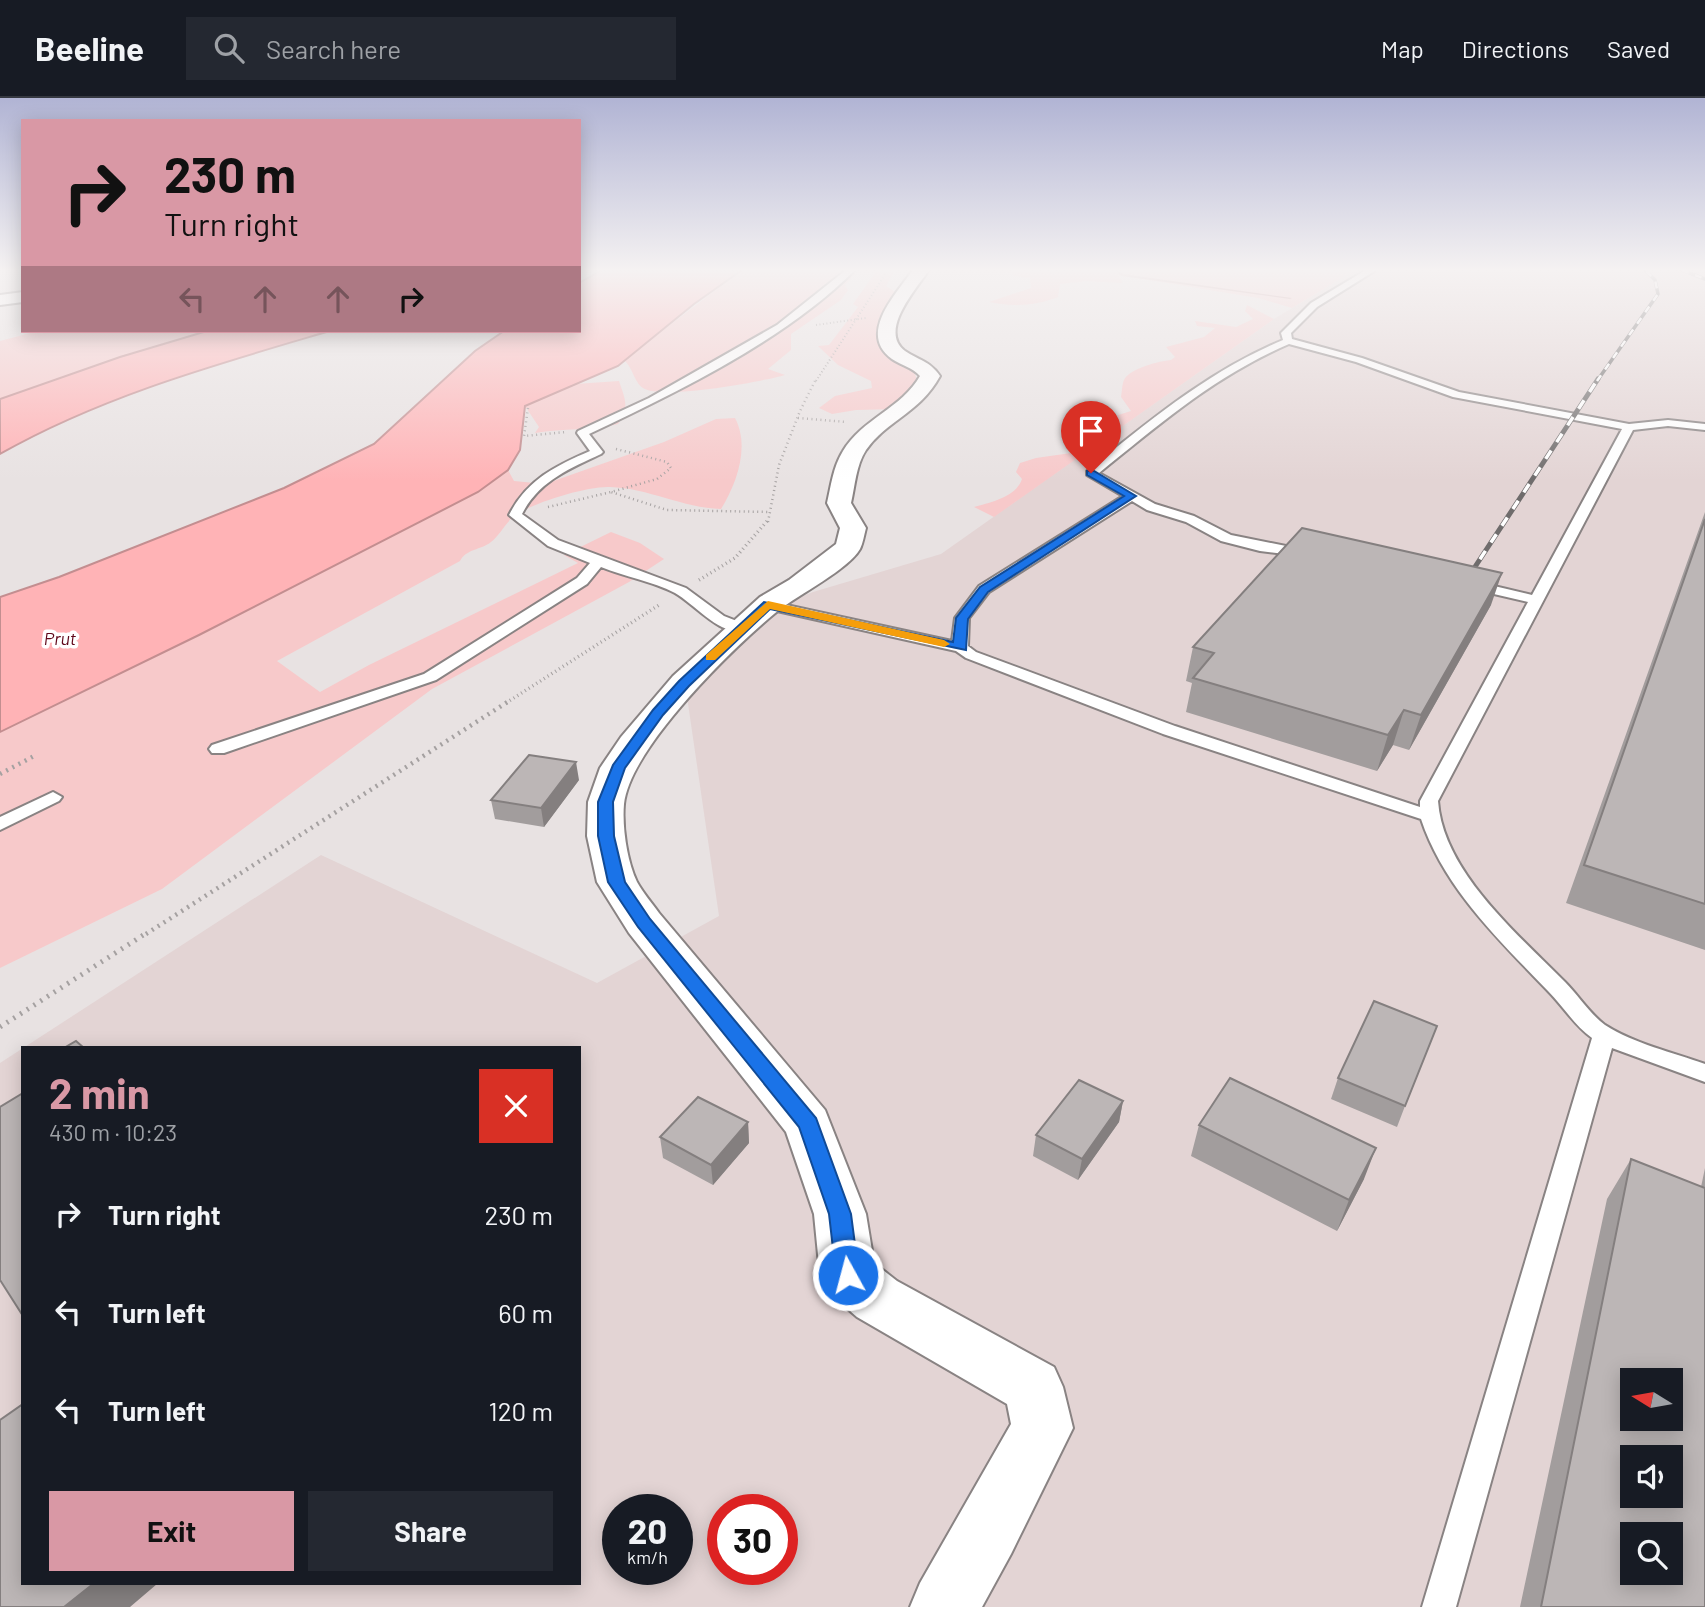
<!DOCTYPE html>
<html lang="en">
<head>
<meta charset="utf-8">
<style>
  :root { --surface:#171b24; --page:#242831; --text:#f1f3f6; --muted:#9ea1a6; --line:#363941; --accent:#d998a5 }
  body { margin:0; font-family:Barlow,sans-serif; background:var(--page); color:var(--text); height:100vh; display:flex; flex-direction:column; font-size:26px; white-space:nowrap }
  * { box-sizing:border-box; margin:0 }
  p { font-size:23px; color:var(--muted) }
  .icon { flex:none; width:38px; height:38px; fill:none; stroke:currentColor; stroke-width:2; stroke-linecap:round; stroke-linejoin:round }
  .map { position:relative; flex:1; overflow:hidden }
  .details { position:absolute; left:21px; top:948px; width:560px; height:539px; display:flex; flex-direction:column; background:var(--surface); border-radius:0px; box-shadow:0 4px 18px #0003 }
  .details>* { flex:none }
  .top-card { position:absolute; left:21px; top:21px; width:560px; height:214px; border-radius:0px; box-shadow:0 4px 18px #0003; background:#d998a5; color:#111; overflow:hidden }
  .needle { width:46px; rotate:281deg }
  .fabs { position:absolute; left:1620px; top:1270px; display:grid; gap:14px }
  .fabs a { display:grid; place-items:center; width:63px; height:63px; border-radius:0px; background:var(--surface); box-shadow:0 4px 18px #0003; font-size:35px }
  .speed { position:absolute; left:602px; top:1396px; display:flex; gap:14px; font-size:35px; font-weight:700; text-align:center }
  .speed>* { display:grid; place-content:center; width:91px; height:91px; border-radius:50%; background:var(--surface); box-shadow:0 4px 18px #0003; line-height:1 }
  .speed small { font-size:18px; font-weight:400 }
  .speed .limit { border:10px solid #d22; background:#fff; color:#111 }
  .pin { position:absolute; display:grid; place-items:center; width:60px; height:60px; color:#fff; margin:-72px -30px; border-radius:50% 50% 50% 0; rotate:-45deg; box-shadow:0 0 7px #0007 }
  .pin .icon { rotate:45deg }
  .me { position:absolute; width:77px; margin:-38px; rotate:353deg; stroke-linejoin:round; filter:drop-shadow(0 0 5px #0008) }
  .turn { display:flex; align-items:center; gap:24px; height:147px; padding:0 28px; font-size:32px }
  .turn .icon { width:91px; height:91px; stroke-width:2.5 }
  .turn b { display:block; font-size:49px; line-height:60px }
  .lanes { display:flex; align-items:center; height:66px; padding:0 28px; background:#0003; justify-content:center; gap:35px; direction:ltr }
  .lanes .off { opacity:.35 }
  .round { display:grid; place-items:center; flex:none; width:74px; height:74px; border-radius:0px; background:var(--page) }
  .overview { display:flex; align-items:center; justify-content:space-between; height:119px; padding:0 28px }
  h1 { font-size:42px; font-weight:700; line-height:52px; color:var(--accent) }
  .action { display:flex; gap:14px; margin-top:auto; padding:14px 28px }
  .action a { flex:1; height:80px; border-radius:0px; background:var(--accent); color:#111; font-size:28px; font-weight:700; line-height:80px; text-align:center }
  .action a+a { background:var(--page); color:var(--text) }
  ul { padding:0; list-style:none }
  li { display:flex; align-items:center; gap:21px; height:98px; padding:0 28px }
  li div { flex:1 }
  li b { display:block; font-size:26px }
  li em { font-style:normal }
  header { display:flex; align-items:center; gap:42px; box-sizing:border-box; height:98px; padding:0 35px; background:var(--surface); border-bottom:2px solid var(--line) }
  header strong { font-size:33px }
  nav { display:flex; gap:38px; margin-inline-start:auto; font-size:24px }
  .search { width:490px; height:63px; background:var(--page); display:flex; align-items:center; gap:18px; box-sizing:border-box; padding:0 24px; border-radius:0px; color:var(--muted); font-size:26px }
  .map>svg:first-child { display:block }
  .built { fill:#e3d4d4; fill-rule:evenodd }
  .green { fill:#f7c9ca }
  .water { fill:#ffb3b6; stroke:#c38e90; stroke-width:2 }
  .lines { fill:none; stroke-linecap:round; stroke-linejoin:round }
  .stream { fill:#c38e90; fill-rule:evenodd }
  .service-casing { stroke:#898383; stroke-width:4 }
  .minor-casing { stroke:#898383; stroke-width:4 }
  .path-far4 { stroke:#a5a1a1; stroke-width:2; stroke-dasharray:1 2.5; stroke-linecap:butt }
  .path-far3 { stroke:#a5a1a1; stroke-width:2.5; stroke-dasharray:1 3.5; stroke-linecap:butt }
  .path-far2 { stroke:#a5a1a1; stroke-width:3.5; stroke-dasharray:1 3.5; stroke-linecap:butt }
  .path-far1 { stroke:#a5a1a1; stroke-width:4.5; stroke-dasharray:2 5; stroke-linecap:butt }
  .path { stroke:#a5a1a1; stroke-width:5; stroke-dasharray:2 6; stroke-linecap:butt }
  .service { fill:#fff; fill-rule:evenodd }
  .minor { fill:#fff; fill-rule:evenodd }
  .rail-far1-casing { stroke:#6f6c6c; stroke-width:3.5 }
  .rail-casing { stroke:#6f6c6c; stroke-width:5 }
  .rail-far1 { stroke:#fff; stroke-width:2.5; stroke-dasharray:7; stroke-linecap:butt }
  .rail { stroke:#fff; stroke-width:3.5; stroke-dasharray:10; stroke-linecap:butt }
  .wall { fill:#a29d9d }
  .shaded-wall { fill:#847f7f }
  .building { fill:#bcb6b6; stroke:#847f7f; stroke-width:2; fill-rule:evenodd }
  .route { fill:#1a73e8; stroke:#114b97; stroke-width:2 }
  .slow { fill:#f59e0b }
  .labels { text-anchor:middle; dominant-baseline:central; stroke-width:7; stroke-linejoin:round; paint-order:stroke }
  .far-water-label { font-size:18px; font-style:italic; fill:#5f071a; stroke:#fff }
</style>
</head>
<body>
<header>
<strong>Beeline</strong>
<div class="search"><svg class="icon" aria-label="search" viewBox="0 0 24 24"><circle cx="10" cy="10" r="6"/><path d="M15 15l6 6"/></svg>Search here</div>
<nav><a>Map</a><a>Directions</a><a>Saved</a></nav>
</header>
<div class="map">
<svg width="1705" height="1509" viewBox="0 0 1705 1509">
  <rect width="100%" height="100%" fill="#e8e2e2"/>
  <path class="built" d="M1355 172H1705V1509H0V965L321 757 597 885 719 818 685 585 783 506 813 494 941 456 1274 221ZM23 950H579V1486H23ZM1633 1283H1671V1321H1633ZM1633 1360H1671V1398H1633ZM618 1412H677V1472H618ZM723 1412H782V1472H723ZM1633 1437H1671V1475H1633Z"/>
  <path class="green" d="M742 172H858L845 187 848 192 841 202 791 236V252L768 271 785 277C761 284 666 301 645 291 634 286 634 271 624 262Z
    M877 172H895L886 188 900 197 882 223 911 265 918 285 905 298 899 300 903 307 897 311 856 312 832 316 819 310 835 298 872 290 871 283 838 267 818 248 829 247 858 209 853 206Z
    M1011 172C1028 172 1064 178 1077 172H1355L1292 210 1258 200 1118 177 1123 185 1086 183 1060 186 1058 199C1035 208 1013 209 989 204L1031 190 1030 180 1014 178Z
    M1247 207 1274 221 994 419 974 409C991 404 1016 399 1022 381L1016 374 1020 365 1036 360 1071 355 1065 343 1112 319 1131 313 1121 299C1122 294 1122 286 1124 282 1130 270 1160 263 1171 262L1175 259 1166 249 1204 239 1215 230 1197 228 1195 223 1236 229 1253 221 1245 213Z
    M38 233H207L120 259 0 301V243Z
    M619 283C625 301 630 309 618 326 591 333 563 330 535 335L539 329 525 308 575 286Z
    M735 320C750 348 737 385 721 411 683 410 648 390 610 389 587 388 536 404 517 416 506 423 501 436 491 444 481 452 466 451 460 463L277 563 320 594 369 567 578 465 564 457 611 434 640 445 664 461 629 484 432 591 162 791 0 870V634L199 537 478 394 508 372 514 383 545 386 664 344 716 321Z"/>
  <path class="water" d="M602 172H742L694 206 618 268 525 308 520 352 508 372 478 394 199 537 0 634V499L59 479 284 390 374 346 475 253 504 233H579V185Z
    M207 233H330C218 266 102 298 0 356V301L120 259Z"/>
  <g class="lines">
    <path class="stream" d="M1114 172H1118L1123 176 1292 200 1290 201 1122 178Z"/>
    <defs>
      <path id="service" d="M846 172H855C785 242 678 294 589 336L603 354 601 356C569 371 539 383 522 416L558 442 686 490 724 518 747 527 749 530 747 533C720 539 696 507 675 495 652 483 625 479 601 469L587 486 436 582 224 655H212L209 651 212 647 424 576 577 480 590 465 548 448 509 417C527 382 555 368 590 353L577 335 578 333 649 300 777 227Z
        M1366 172H1376L1317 209 1291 235 1292 241 1362 260 1459 294 1629 326 1668 322 1705 326V332L1668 328 1633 332 1438 703C1443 774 1518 836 1565 884 1579 898 1589 915 1605 927 1635 946 1672 954 1705 966V984L1612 950 1456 1509H1422L1592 940C1574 927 1563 908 1548 893 1499 842 1444 790 1421 721L1163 636 966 560 956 553 768 511 761 507 768 503 952 543 955 520 979 488 1123 398 1087 377V373C1151 322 1207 274 1283 242L1281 235 1311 205ZM1289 246 1356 264 1453 299 1622 331 1532 497 1473 483 1466 487 1468 490 1528 504 1420 703V709L1175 628 976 554 968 548 969 520 989 494 1132 403 1147 412 1186 424 1221 443 1260 453 1311 459V453L1231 437 1194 418 1155 406 1099 375C1161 325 1215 278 1289 246Z
        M53 694 62 699 59 703 0 732V719Z"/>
      <path id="minor" d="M913 172H929C916 191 878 233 905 253 918 262 930 263 940 278 920 315 887 322 866 352 856 367 855 388 851 405L866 430C864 437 863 445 860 451 849 471 798 497 779 512 735 547 630 650 624 706 622 729 627 763 637 784 643 795 652 805 659 815L825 1012 866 1116 874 1165 897 1183 1054 1269 1063 1289 1073 1330 1011 1456 982 1509H910L920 1485 1011 1326 1007 1306 857 1219 828 1194 820 1177 814 1116 786 1034 629 835 597 784 587 738 588 704 600 670 621 639 673 578 760 499 789 482 836 446 840 430 827 405C831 388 833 369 843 353 862 321 902 310 920 278 912 269 902 268 892 261 857 236 896 196 913 172Z
        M23 194V204L0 207V197Z"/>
    </defs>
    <use href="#service" class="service-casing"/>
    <use href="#minor" class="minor-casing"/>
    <path class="path-far4" d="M816 227 866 220
      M816 283 888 172"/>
    <path class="path-far3" d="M528 310 524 338 566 334
      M798 320 847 324
      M616 351 667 364 671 370 657 381 611 394 667 412 770 414
      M548 409 611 394
      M768 424 779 367 800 313 816 281"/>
    <path class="path-far2" d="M699 482 735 460 768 422
      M506 605 659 507"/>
    <path class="path-far1" d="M0 676 34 658
      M146 836 509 603"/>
    <path class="path" d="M0 929 148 834"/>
    <use href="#service" class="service"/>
    <use href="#minor" class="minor"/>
    <defs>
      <path id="rail-far1" d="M1682 172 1705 181
        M1597 283 1658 196 1655 182 1645 172"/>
      <path id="rail" d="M1469 478 1598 281"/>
    </defs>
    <use href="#rail-far1" class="rail-far1-casing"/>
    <use href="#rail" class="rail-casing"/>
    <use href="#rail-far1" class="rail-far1"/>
    <use href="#rail" class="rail"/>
  </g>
  <path class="wall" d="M1705 414V852L1566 805Z
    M1491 507 1409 652 1393 647 1377 673 1186 614 1192 585 1186 583 1193 549Z
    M579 682 544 729 495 721 491 702Z
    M1338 980 1405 1008 1397 1029 1331 1001Z
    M1123 1003 1119 1024 1078 1082 1033 1058 1036 1037Z
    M748 1024 749 1045 713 1087 663 1060 660 1039Z
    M1199 1027 1364 1081 1337 1133 1191 1058Z
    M1631 1061 1701 1089 1705 1070V1509H1520L1607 1101Z"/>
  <path class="shaded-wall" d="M1502 475 1491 507 1409 652 1421 617Z
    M1404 612 1393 647 1377 673 1388 637Z
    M576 664 579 682 544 729 541 710Z
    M1123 1003 1119 1024 1078 1082 1082 1061Z
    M748 1024 749 1045 713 1087 711 1067Z
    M1376 1050 1364 1081 1337 1133 1349 1102Z
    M93 1486H157L130 1509H64Z"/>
  <path class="building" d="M1705 421V806L1584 767Z
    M1302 430 1502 475 1421 617 1404 612 1388 637 1193 580 1214 555 1193 549Z
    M529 657 576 664 541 710 491 702Z
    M1374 903 1437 928 1405 1008 1338 980Z
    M76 943 84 950H64Z
    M1230 980 1376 1050 1349 1102 1199 1027Z
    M1079 982 1123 1003 1082 1061 1036 1037Z
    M23 995V1218L0 1182V1009Z
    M698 999 748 1024 711 1067 660 1039Z
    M1631 1061 1705 1090V1509H1541ZM1633 1283H1671V1321H1633ZM1633 1360H1671V1398H1633ZM1633 1437H1671V1475H1633Z
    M23 1306V1486H93L64 1509H0V1322Z"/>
  <linearGradient id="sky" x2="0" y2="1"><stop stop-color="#b1b4d4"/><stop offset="0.45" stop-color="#f5f2f2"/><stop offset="1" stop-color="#f5f2f2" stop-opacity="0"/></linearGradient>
  <rect width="1705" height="383" fill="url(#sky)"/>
  <path class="route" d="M1087 373H1094L1136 398 988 494 968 521 966 552 770 511 689 588 663 617 625 670 613 704 614 738 625 784 650 821 816 1020 851 1116 859 1177 856 1184 848 1187 840 1184 836 1177 829 1116 799 1029 638 829 608 784 598 738V704L613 667 653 612 679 583 764 504 953 544 956 520 980 489 1124 398 1087 377Z"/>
  <path class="slow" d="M768 503 944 542 950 546 944 549 770 511 715 562H706V557Z"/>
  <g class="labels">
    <g class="far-water-label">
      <text x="60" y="540">Prut</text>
    </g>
  </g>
</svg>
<div class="fabs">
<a><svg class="needle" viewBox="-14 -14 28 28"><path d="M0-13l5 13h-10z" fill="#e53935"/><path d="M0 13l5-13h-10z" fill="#9ea1a6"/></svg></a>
<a><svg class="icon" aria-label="sound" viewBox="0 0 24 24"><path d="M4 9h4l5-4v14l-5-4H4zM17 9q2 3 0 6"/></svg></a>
<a><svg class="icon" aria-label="search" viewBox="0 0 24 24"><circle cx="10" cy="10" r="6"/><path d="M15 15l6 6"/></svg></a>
</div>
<div class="speed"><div>20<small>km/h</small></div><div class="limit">30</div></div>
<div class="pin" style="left:1091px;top:375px;background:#d93025"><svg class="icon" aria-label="arrive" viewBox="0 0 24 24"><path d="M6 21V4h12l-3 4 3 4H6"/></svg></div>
<svg class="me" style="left:848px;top:1177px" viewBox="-20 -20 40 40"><circle r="17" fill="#1a73e8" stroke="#fff" stroke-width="3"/><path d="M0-11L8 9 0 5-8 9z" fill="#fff"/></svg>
<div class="top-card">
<div class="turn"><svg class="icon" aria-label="right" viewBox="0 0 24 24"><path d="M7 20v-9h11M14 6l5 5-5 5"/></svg><div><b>230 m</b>Turn right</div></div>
<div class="lanes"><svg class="icon off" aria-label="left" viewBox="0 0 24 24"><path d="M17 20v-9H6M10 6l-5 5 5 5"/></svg><svg class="icon off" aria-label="ahead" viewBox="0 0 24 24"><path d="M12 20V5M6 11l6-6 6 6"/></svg><svg class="icon off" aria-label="ahead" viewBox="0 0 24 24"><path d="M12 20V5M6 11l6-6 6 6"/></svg><svg class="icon" aria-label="right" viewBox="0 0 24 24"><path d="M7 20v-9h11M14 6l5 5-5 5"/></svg></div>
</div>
<section class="details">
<div class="overview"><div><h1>2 min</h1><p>430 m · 10:23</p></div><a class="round" style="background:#d93025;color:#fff"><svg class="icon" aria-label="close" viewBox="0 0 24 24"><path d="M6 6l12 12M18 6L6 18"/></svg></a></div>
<ul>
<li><svg class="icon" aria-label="right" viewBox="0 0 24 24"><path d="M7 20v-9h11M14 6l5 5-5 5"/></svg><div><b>Turn right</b></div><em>230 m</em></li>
<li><svg class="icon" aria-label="left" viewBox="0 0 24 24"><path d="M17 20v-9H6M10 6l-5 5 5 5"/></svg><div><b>Turn left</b></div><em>60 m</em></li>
<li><svg class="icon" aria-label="left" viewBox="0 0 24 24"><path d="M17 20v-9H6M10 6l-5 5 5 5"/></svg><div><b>Turn left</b></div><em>120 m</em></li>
</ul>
<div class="action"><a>Exit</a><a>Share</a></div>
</section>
</div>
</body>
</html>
